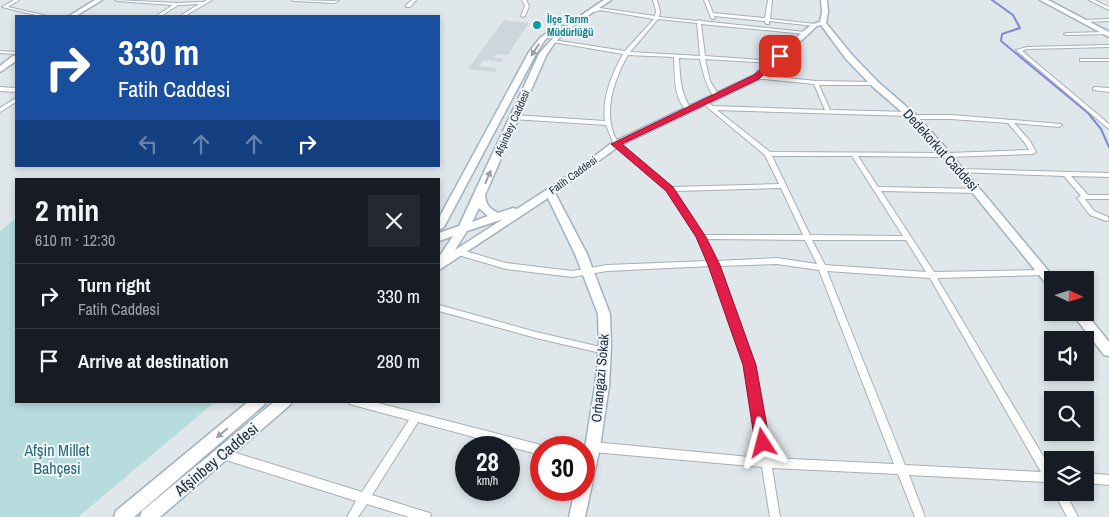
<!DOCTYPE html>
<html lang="en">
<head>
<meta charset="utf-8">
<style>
  :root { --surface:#171b24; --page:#242831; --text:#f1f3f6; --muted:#9ea1a6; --line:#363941 }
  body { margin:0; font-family:"Archivo Narrow",sans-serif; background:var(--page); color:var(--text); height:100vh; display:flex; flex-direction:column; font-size:19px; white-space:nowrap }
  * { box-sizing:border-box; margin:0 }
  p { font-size:16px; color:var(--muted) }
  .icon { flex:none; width:28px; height:28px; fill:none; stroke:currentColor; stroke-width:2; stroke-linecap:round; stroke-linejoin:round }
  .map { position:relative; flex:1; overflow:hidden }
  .sheet { position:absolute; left:15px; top:178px; width:425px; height:225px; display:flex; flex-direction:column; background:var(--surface); border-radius:0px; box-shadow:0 2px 8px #0003 }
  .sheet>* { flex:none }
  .guide { position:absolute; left:15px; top:15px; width:425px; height:152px; border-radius:0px; box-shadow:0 2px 8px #0003; background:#1a4fa0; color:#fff; overflow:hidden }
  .needle { width:32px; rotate:94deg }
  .buttons { position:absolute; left:1044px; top:271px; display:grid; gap:10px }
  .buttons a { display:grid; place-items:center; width:50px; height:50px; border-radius:0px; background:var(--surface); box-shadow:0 2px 8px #0003; font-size:25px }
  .speed { position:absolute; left:455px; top:436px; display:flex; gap:10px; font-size:25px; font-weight:700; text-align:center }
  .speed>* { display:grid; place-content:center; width:65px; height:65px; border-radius:50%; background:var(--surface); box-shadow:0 2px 8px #0003; line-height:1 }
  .speed small { font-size:12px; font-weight:400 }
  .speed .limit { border:8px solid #d22; background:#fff; color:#111 }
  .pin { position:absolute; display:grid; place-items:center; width:42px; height:42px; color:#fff; margin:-21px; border-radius:10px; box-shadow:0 2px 8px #0006 }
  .me { position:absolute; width:55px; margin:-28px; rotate:351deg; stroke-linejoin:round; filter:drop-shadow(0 0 4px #0008) }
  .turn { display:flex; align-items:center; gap:18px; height:105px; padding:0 20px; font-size:22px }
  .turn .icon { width:65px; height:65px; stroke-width:2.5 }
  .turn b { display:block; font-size:35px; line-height:42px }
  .lanes { display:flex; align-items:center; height:48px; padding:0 20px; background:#0003; justify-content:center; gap:25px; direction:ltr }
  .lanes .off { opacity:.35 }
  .round { display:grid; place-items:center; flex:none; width:52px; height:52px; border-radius:0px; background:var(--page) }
  .head { display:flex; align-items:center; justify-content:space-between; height:85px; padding:0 20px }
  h1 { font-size:30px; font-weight:700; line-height:38px }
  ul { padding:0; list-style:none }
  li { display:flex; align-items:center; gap:15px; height:65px; padding:0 20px; border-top:1px solid var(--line) }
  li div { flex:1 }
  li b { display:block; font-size:19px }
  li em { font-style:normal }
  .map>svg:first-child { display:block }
  .built { fill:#cdd7db }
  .green { fill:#b6dcde }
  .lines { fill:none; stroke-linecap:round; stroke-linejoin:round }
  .stream { stroke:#8288d5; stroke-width:2 }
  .street-casing { stroke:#a5afb6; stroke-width:2 }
  .secondary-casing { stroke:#a2b2be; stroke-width:3 }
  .street { fill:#fff; fill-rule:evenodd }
  .secondary { fill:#fff; fill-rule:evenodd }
  .oneway { fill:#9aa0a7 }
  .route { fill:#e11d48; stroke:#92132f }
  .culture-dot { fill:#0f9aa8; stroke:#eff5f8; stroke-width:2 }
  .labels { text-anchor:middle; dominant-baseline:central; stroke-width:4; stroke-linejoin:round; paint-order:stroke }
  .far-culture-label { font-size:11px; font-weight:bold; fill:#0d838f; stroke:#eff5f8; text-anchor:start }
  .far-street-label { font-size:11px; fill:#1f2d3c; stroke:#eff5f8 }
  .street-label { font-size:14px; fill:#1f2d3c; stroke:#eff5f8 }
  .near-park-label { font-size:16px; fill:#266876; stroke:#eff5f8 }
  .near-street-label { font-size:16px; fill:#1f2d3c; stroke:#eff5f8 }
</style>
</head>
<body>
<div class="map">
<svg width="1109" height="517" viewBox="0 0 1109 517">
  <rect width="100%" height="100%" fill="#dfe7eb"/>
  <path class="built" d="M504 20 529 23 508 55 496 54 494 57 504 59 502 62 483 60 479 66 497 68 495 72 468 69Z"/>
  <path class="green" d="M16 218V401H216L78 517H0V231Z"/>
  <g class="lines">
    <path class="stream" d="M992 0 1013 15 1020 28 1002 34 1001 41 1088 113 1101 129 1109 147"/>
    <defs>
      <path id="street" d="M14 0H19L8 7 47 16H40L2 7Z
        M115 0 177 3 204 2 207 0H212L185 16H180L199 4 178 5 161 16H156L173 5 117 1Z
        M292 0 334 1 339 0 335 3 294 1Z
        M412 0H416L410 7H406V5Z
        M522 0H526L529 6 525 16 523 17 521 16 525 6Z
        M653 0H657L660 11 659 17 697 21 699 20 701 21 805 32 807 33 805 34 701 24 705 56 773 61 775 62 773 63 705 59 710 81 719 96 716 98 714 97C706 85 703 73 700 59L679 58C680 76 680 94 692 110L689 112C673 101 675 75 674 57L628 55C614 79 601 116 618 142 622 147 628 151 633 155 646 166 659 176 672 187L779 184 765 155 701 102 706 101 713 106 825 110 814 84 755 78 754 77 757 75 816 81 875 82 878 84 877 85H819L830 110 910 112 913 114 910 116 717 110 770 152 947 153 1029 150 1025 143 1008 123 951 119H913L910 117 913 115H951L1061 124 1062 125 1059 127 1014 123 1030 141 1036 152 1033 154 947 157 858 156 878 187 978 189 981 191 978 193 881 191 934 272 1046 270 1047 272 1046 274 1043 275 937 278 1052 471V485L1048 484 1047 482 909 475 925 517H915L898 474 772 468 780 517H770L762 467 593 452 589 450 588 447 589 444 593 442 760 458 746 365 711 266 607 271 572 277 506 269 455 254 454 252 458 249 506 263 572 271 607 265 708 261 697 237 668 190 614 145 606 125 513 119 510 117 513 115 605 121C602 97 612 74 623 54L553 42 551 41 553 40 625 51 654 19 600 10 595 12 593 11 599 8 655 16 656 11ZM658 19 697 23 700 56 630 52ZM772 156H852L903 236 810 235ZM781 188 803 235H703L675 191ZM706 239 805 240 817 264 777 258 716 261ZM812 240H906L926 272 825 265ZM777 264 819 270 894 464 770 458 754 365 718 266ZM827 271 930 278 1041 472 905 465Z
        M704 0H708L713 13 765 18 768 0H772L770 19 815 24 817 25 815 26 769 21V24H767L765 23V21L714 16 715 18 713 19 711 18Z
        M1089 0H1094L1109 7V10Z
        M1109 19V21L1084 22 1082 21 1084 20Z
        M1108 32V33L1106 34 1066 35 1064 34 1066 33Z
        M1109 45V47L1027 49 1022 51 1109 124V129L1016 50 1027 47Z
        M0 51 16 52V54L0 53Z
        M1080 59H1109V61H1080Z
        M0 87 16 88V92L0 91Z
        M1095 87 1109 88V92L1093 90V88Z
        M16 98V102L0 112V108Z
        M961 169 1109 173V177L1071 176 1088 195H1109V199H1085L1094 211 1108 217 1109 220 1106 221 1090 215 1077 198 1081 196 1064 176 959 172V170Z
        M439 305 536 332 605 348 608 349 609 351 608 353 605 354 536 338 439 311Z
        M348 401H370L541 445 545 448H541V455L418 422 372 495 426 512 430 513 431 517H409L367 504 358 517H347L356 501 223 459 219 457 218 454 219 451 223 449 362 492 409 420 353 405 350 404Z
        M1085 473 1109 475V485L1085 483Z
        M1054 492H1065L1078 517H1067Z"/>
      <path id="secondary" d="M95 0H102L76 16H69Z
        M604 0H611L577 23 555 42 546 56 485 195C486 205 489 208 498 213L513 208 517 209 574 172 613 142 754 75 806 29 813 24 820 22 822 12 821 0H827L828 12 826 23 852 55 878 82 916 115 944 146 1056 280H1052V287L1048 286 938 150 910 119 872 86 846 59 821 25 817 26 760 79 619 146 555 193 587 254 610 314 611 347 609 386 600 447 585 517H569L575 490H584V454L595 386 599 347 598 314 575 254 548 198 439 270V257L453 236 439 241V233L459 226 539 54C557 31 580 16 604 0ZM479 208 488 216 472 222ZM503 219 455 250 467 231Z
        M1040 0H1048L1109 32V37Z
        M558 25 563 26 545 40 537 52 444 227 439 230V218L529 52 540 38Z
        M13 56H16V61L0 72V66Z
        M1071 312H1085L1109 342V356L1104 355Z
        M249 401H266L264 405 134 517H114L116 511Z
        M275 401H292L290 405 160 517H140L142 511Z"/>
    </defs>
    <use href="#street" class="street-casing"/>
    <use href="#secondary" class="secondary-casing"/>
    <use href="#street" class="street"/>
    <use href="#secondary" class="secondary"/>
  </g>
  <defs><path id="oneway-solid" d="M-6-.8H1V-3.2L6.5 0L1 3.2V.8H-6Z" transform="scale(1.25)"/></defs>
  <g class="oneway">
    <use href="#oneway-solid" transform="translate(535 50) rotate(123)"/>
    <use href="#oneway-solid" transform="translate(488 177) rotate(-67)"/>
    <use href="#oneway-solid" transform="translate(222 433) rotate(140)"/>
  </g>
  <path class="route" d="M777 55 784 56 759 79 622 144 673 187 706 237 720 265 756 365 770 443 768 448 763 450 757 448 755 443 743 365 708 265 696 237 666 191 611 144 754 75Z"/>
  <circle class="culture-dot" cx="537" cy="25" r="5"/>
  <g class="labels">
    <g class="far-culture-label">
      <text x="547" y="19">İlçe Tarım<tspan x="547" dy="13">Müdürlüğü</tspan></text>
    </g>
    <g class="far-street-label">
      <text transform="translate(512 123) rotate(-66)">Afşinbey Caddesi</text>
      <text transform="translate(573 175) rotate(-36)">Fatih Caddesi</text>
    </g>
    <g class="street-label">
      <text transform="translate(941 150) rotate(48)">Dedekorkut Caddesi</text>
      <text transform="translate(600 378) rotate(-85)">Orhangazi Sokak</text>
    </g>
    <g class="near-park-label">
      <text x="57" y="450">Afşin Millet<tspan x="57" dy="18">Bahçesi</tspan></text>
    </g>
    <g class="near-street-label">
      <text transform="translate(216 459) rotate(-40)">Afşinbey Caddesi</text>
    </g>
  </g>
</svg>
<div class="buttons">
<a><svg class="needle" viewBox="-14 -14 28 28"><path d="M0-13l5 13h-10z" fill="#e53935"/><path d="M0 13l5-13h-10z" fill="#9ea1a6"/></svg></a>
<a><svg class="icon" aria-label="sound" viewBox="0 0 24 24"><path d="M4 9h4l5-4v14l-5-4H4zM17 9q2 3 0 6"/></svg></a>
<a><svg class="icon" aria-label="search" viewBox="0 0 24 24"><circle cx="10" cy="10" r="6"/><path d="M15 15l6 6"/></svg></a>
<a><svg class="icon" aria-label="layers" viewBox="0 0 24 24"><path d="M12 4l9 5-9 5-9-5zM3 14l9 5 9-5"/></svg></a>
</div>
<div class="speed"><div>28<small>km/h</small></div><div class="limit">30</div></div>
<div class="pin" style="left:780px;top:56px;background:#d93025"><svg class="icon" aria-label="arrive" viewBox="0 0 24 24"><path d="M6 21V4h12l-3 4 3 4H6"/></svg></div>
<svg class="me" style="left:763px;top:443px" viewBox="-20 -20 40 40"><path d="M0-17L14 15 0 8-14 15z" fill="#e11d48" stroke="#fff" stroke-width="4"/></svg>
<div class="guide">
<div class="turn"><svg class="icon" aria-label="right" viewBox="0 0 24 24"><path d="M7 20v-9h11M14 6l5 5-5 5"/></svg><div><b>330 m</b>Fatih Caddesi</div></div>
<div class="lanes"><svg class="icon off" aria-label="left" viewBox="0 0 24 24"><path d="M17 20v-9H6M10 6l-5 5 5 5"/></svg><svg class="icon off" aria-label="ahead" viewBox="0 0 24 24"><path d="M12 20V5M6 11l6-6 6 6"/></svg><svg class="icon off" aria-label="ahead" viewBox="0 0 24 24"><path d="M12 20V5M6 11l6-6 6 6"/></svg><svg class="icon" aria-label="right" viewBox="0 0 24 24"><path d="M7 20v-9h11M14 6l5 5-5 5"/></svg></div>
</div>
<section class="sheet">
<div class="head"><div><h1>2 min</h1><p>610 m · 12:30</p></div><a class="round"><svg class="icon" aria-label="close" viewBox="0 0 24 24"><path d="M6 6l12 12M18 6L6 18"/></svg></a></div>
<ul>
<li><svg class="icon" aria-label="right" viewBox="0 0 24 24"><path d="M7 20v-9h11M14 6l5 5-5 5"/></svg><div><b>Turn right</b><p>Fatih Caddesi</p></div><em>330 m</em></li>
<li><svg class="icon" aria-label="arrive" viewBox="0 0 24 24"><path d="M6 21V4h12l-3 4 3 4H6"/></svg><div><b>Arrive at destination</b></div><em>280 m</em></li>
</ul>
</section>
</div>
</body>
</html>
